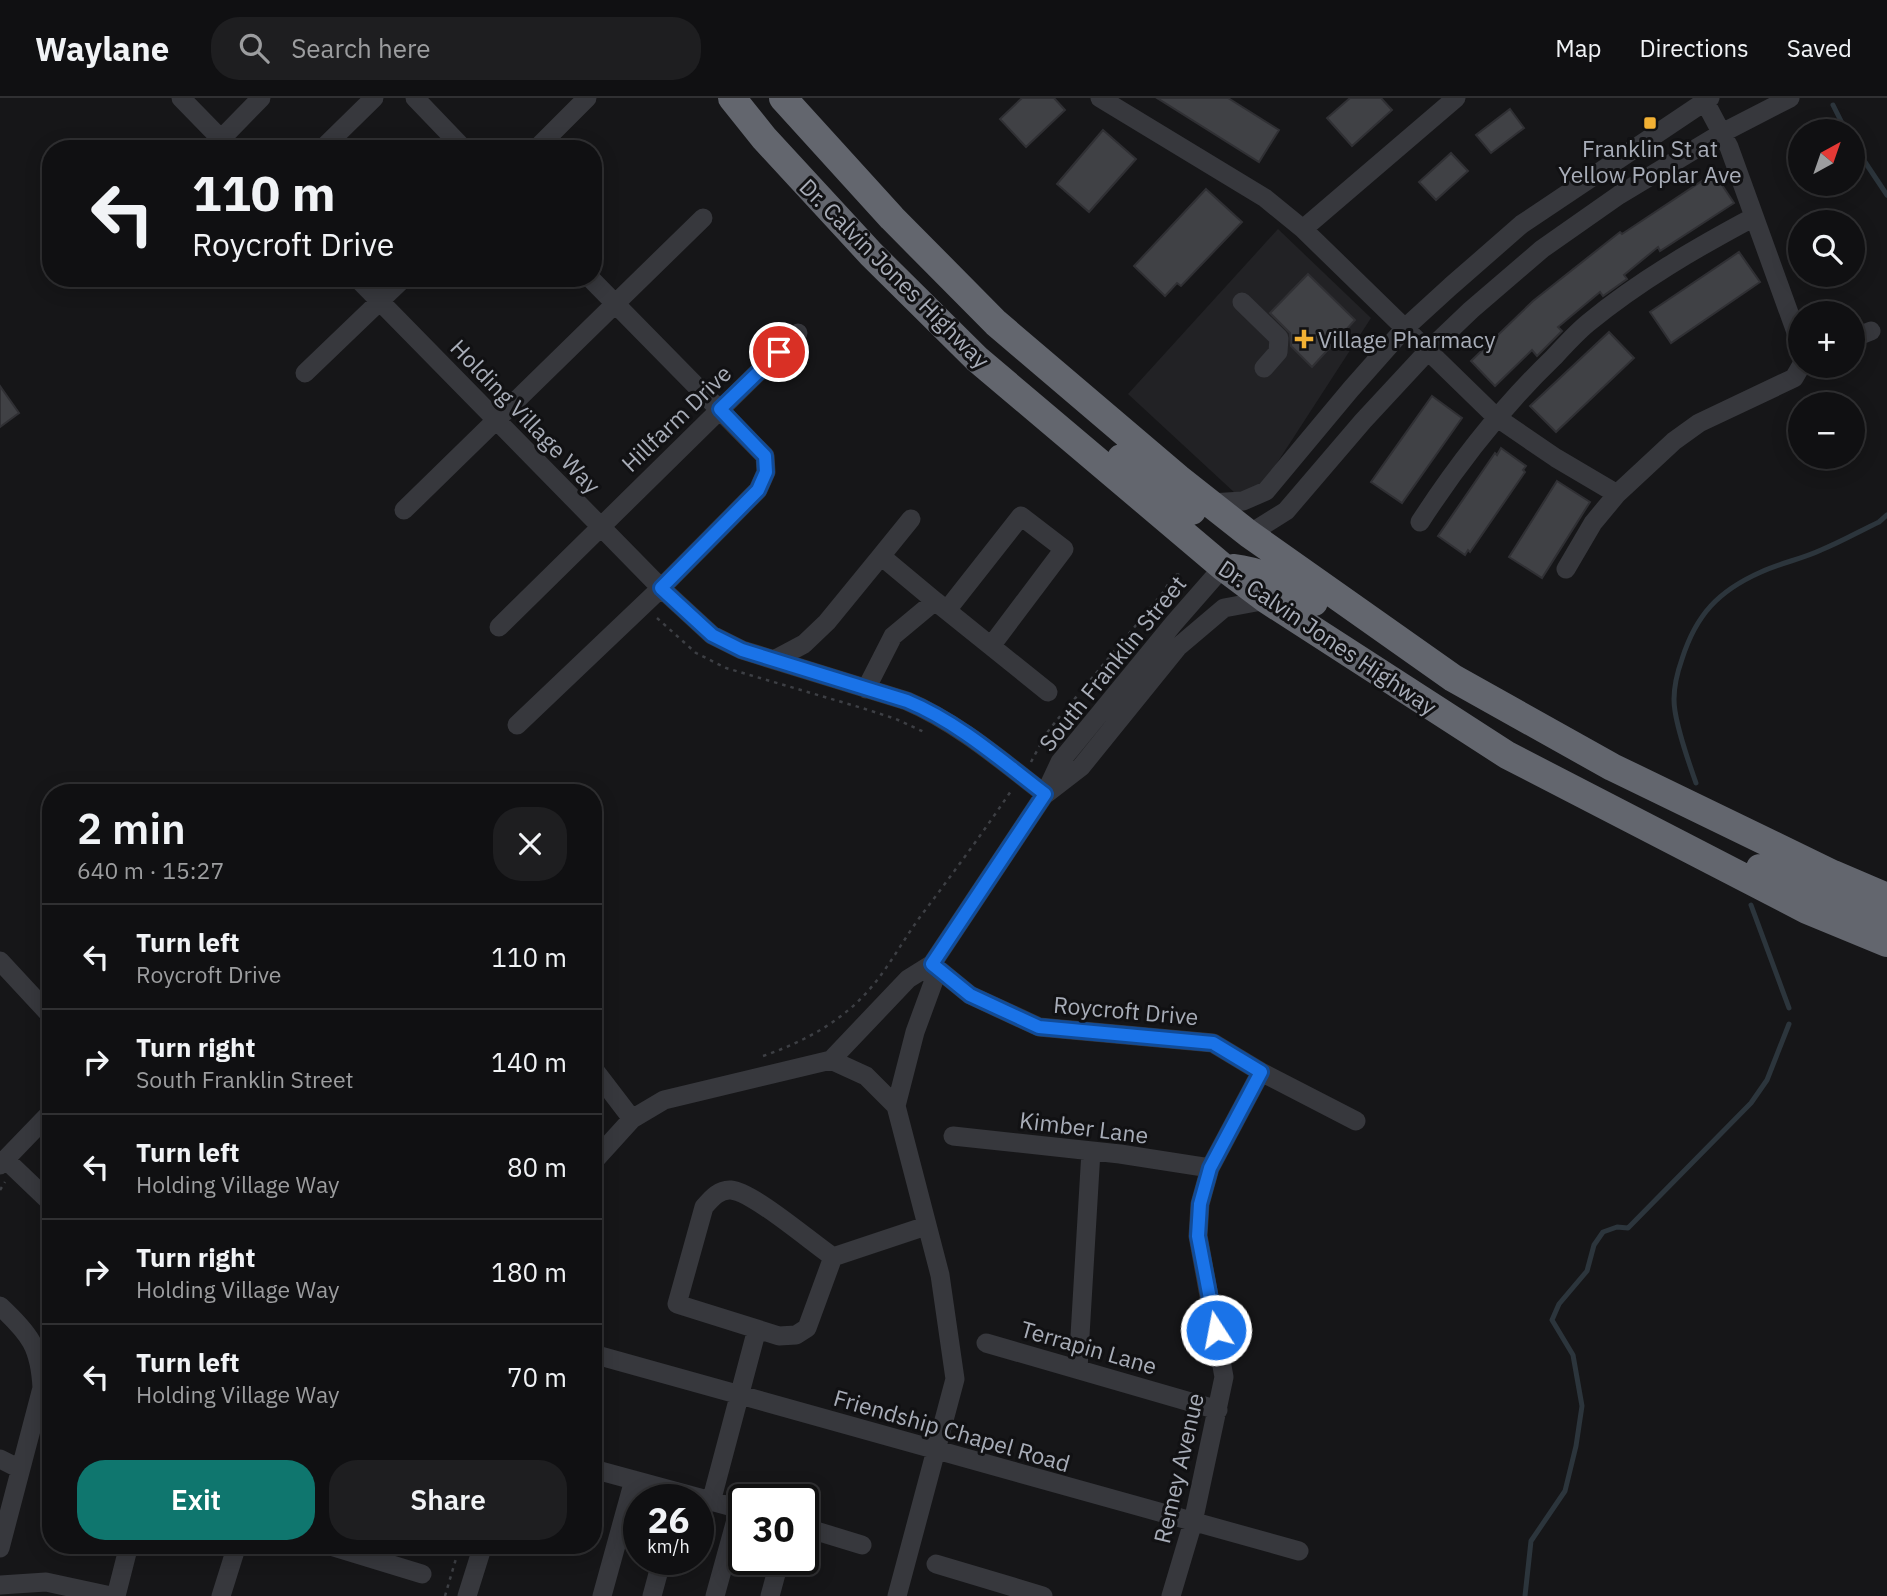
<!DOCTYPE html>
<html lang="en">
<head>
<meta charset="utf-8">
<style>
  :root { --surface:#101012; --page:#1e1e20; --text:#f1f3f6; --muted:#9c9d9f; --line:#303032; --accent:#0f766e }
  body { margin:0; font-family:"IBM Plex Sans",sans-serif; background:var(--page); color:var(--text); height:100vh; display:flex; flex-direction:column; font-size:26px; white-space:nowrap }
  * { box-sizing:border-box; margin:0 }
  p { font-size:23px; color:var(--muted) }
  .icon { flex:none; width:38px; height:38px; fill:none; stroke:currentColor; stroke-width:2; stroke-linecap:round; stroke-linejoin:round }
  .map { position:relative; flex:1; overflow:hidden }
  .sheet { position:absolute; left:42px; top:686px; width:560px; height:770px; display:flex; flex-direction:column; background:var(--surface); border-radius:28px; box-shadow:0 4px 18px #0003,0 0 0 2px var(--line) }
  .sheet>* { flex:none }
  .hud { position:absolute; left:42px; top:42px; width:560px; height:147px; border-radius:28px; box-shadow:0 4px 18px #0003,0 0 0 2px var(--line); background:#101012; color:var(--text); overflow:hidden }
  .needle { width:46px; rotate:40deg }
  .tools { position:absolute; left:1788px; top:21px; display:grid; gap:14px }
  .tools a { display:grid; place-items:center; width:77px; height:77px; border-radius:50%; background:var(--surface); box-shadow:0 4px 18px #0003,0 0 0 2px var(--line); font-size:35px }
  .speed { position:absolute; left:623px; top:1386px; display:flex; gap:14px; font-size:35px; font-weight:700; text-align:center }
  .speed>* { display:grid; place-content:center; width:91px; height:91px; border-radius:50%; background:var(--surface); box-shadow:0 4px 18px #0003,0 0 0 2px var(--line); line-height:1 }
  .speed small { font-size:18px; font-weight:400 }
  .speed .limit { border:4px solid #111; border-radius:10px; background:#fff; color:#111 }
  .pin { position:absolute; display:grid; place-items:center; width:60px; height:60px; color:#fff; margin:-30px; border:4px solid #fff; border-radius:50%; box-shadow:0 2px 7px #0007 }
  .me { position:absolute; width:77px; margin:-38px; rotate:349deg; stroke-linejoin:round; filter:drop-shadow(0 0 5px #0008) }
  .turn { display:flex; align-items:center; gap:24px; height:147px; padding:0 35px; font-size:32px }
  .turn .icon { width:91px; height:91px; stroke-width:2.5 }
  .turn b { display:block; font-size:49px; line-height:60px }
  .round { display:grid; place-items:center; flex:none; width:74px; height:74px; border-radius:28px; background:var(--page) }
  .head { display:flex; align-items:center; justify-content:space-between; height:119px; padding:0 35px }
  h1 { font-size:42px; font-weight:600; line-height:52px }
  .action { display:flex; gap:14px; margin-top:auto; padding:14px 35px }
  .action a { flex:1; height:80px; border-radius:28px; background:var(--accent); color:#fff; font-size:28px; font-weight:600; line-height:80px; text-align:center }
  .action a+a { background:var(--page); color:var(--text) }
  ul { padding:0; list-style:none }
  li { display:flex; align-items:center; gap:21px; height:105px; padding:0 35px; border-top:2px solid var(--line) }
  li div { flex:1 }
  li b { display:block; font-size:26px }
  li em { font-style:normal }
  header { display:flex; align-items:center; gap:42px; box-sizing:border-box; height:98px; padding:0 35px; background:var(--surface); border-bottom:2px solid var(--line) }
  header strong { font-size:33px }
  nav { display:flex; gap:38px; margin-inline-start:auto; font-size:24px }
  .search { width:490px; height:63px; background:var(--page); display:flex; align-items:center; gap:18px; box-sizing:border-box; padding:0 24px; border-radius:28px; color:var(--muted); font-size:26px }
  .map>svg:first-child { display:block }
  .built { fill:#222225 }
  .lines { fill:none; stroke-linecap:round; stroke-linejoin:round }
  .stream { stroke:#2c353c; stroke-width:5 }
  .building { fill:#404145; stroke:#303034; stroke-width:2 }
  .path { stroke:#3d3f44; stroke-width:2.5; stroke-dasharray:3.5 5; stroke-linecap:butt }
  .minor { stroke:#37383d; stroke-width:19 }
  .highway { stroke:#63666e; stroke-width:28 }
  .route-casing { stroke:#114b97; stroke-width:18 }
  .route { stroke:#1a73e8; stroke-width:12 }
  .poi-dot { fill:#f2b134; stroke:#111113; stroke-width:2.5 }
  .labels { text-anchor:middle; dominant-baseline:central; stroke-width:6; stroke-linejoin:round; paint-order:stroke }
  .poi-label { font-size:23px; fill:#a8adb8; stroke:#111113 }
  .street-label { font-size:23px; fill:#a8adb8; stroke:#111113 }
</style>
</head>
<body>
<header>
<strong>Waylane</strong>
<div class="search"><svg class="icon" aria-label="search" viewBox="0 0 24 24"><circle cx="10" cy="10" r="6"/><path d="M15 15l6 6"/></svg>Search here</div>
<nav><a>Map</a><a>Directions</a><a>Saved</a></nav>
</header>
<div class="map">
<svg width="1887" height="1498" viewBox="0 0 1887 1498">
  <rect width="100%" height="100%" fill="#161618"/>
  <path class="built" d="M1278 131 1371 220 1249 408 1128 296Z"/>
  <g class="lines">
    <path class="stream" d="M1833 7 1846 33
      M1853 46 1887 97
      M1696 685C1688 662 1679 638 1675 613 1672 596 1676 578 1682 561 1696 517 1718 493 1761 474 1780 465 1802 461 1821 452 1841 444 1860 433 1879 424L1887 417
      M1751 807 1789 910
      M1525 1498 1531 1443 1565 1393 1576 1348 1582 1308 1573 1257 1552 1222 1559 1206 1587 1173 1594 1147 1603 1134 1617 1129 1628 1130 1751 1005 1767 982 1789 926"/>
  </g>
  <path class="building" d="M1022 0H1054L1065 12 1026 49 1000 21Z
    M1157 0H1228L1279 32 1259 64Z
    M1350 0H1381L1392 12 1352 48 1327 20Z
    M1510 11 1524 30 1491 55 1476 37Z
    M1103 32 1136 61 1089 114 1057 86Z
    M1451 55 1468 73 1436 102 1419 84Z
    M1714 75 1734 105 1660 153 1658 149 1624 177 1627 181 1603 198 1600 194 1558 229 1562 233 1537 258 1532 252 1495 288 1471 263 1533 203 1620 134 1622 136Z
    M1206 91 1242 124 1181 188 1177 185 1165 198 1134 168Z
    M1739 154 1760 184 1671 245 1650 214Z
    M1308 176 1355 222 1312 269 1291 248 1290 235 1270 215Z
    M1609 234 1634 260 1556 334 1530 308Z
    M0 288 19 315 0 329Z
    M1432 298 1462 320 1402 405 1371 384Z
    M1501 350 1526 368 1523 372 1525 374 1470 454 1468 452 1465 457 1438 438 1495 355 1497 357Z
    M1557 383 1590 404 1542 480 1509 459Z"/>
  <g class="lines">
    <path class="path" d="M657 520 696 555 726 570 862 610 896 621 924 634
      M1031 664 1046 636 1057 622 1162 496 1174 477 1183 476
      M41 934 51 945
      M763 958C806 943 845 922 874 886 891 865 904 841 920 819 951 778 982 736 1011 693
      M593 1032 603 1014
      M0 1092 5 1084
      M445 1498 460 1447"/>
    <path class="minor" d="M181 0 221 41
      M415 0 464 51
      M1100 0 1265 100 1303 131 1496 319 1556 360 1617 396
      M1703 0 1729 49 1801 248
      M231 51 221 41 261 0
      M322 51 374 0
      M536 51 587 0
      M1303 131 1456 0
      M357 180 661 490 712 537 742 552 907 603C958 625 1002 663 1045 696
      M1242 204 1279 240 1278 254 1264 270
      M1853 240 1871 233
      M305 275 404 180
      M1210 405 1243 403 1266 393 1351 291 1405 230 1451 188 1522 126 1710 0
      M404 412 703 120
      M911 421 881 458 935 503
      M1420 424C1459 364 1502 309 1554 259 1565 247 1576 235 1588 225 1639 183 1696 150 1754 119
      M1249 436 1286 413 1363 323 1428 253 1471 212 1542 151 1619 97 1722 35 1790 0
      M1566 471 1593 425 1617 396 1674 343 1699 325 1794 280 1801 268
      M947 512 1021 418 1064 451 991 548
      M499 529 798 235
      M774 562 804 546 827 524 881 458
      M866 591 893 538 935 503 1048 594
      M517 627 661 490 758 392 766 374 765 358 590 180
      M1046 696 1081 669 1178 549 1224 510 1267 502
      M0 863 51 918
      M932 866 970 897 1039 929 1213 945 1261 974 1356 1023
      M831 962 866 978 896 1008
      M593 970 632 1021
      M953 1038 1120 1056 1210 1070
      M5 1061 51 1105
      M593 1064 632 1021 664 1002 831 962 908 881 932 866 1045 696 1060 664 1174 525 1223 469
      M0 1067 51 1014
      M833 1159 807 1230 796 1237 779 1238 677 1206 704 1109C711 1101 719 1091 731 1092 753 1094 811 1144 833 1159L926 1128
      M0 1208C30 1236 40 1249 42 1290L0 1450
      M986 1245 1218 1312
      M593 1256 1299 1453
      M1078 1271 1091 1053
      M0 1361 20 1371
      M593 1371 744 1412
      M711 1404 757 1231
      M803 1429 862 1447
      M327 1447 422 1476
      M936 1466 1043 1498
      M0 1487 46 1484 111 1498
      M116 1498 129 1447
      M221 1498 237 1447
      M467 1498 483 1447
      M602 1498 634 1382
      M652 1498 662 1461
      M715 1498 739 1411
      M770 1498 780 1461
      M897 1498 955 1281 940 1177 896 1008 915 934 933 885 932 866
      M1171 1498 1193 1424 1224 1279 1198 1138 1200 1106 1210 1070 1261 974"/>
    <path class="highway" d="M732 0 764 40 871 156 977 261 1223 469 1267 502 1507 657 1807 812 1887 845
      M783 0 892 120 996 225 1178 380 1249 436 1453 580 1612 669 1833 776 1887 799
      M1121 360 1192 413
      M1233 470C1265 474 1288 487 1314 504
      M1760 770 1887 821"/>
  </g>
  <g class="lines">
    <defs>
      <path id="route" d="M779 254 720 311 765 358 766 374 758 392 661 490 712 537 742 552 907 603C958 624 1002 663 1045 696L932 866 970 897 1039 929 1213 945 1261 974 1210 1070 1200 1106 1198 1138 1216 1232"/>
    </defs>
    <use href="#route" class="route-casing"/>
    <use href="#route" class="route"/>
  </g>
  <g class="poi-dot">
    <rect x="1643" y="18" width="14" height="14" rx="3.5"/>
    <path d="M1300.5 230.5h7v7h7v7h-7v7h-7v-7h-7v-7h7z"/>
  </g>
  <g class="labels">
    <g class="poi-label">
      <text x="1650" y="50">Franklin St at<tspan x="1650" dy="26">Yellow Poplar Ave</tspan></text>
      <text x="1318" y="241" text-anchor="start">Village Pharmacy</text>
    </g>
    <g class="street-label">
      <text transform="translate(895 175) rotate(45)">Dr. Calvin Jones Highway</text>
      <text transform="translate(526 318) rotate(46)">Holding Village Way</text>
      <text transform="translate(676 320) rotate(-44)">Hillfarm Drive</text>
      <text transform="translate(1328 539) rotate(34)">Dr. Calvin Jones Highway</text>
      <text transform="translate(1112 565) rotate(-51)">South Franklin Street</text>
      <text transform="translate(1126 912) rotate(5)">Roycroft Drive</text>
      <text transform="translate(1084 1029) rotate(7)">Kimber Lane</text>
      <text transform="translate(1089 1249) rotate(16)">Terrapin Lane</text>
      <text transform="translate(952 1332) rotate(16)">Friendship Chapel Road</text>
      <text transform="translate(1178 1370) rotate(-77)">Remey Avenue</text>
    </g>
  </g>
</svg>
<div class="tools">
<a><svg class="needle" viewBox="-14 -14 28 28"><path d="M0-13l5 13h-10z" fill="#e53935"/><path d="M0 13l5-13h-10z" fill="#9c9d9f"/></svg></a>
<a><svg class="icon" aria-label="search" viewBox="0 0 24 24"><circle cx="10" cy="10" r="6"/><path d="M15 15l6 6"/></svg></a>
<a>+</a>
<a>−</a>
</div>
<div class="speed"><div>26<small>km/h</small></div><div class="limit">30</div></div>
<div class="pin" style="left:779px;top:254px;background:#d93025"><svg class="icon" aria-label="arrive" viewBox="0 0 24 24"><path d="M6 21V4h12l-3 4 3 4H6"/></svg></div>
<svg class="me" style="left:1216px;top:1232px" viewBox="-20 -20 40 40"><circle r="17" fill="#1a73e8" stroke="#fff" stroke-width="3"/><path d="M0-11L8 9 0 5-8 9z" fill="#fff"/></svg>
<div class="hud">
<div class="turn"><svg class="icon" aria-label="left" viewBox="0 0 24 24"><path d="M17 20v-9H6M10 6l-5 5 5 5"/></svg><div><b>110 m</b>Roycroft Drive</div></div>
</div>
<section class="sheet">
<div class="head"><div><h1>2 min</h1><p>640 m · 15:27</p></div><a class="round"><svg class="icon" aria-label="close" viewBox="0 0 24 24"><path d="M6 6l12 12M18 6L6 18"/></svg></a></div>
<ul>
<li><svg class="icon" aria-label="left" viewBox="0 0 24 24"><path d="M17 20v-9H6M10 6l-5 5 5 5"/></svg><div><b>Turn left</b><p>Roycroft Drive</p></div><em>110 m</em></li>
<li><svg class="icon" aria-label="right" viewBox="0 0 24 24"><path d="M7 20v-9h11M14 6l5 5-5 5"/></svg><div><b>Turn right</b><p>South Franklin Street</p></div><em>140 m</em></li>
<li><svg class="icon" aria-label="left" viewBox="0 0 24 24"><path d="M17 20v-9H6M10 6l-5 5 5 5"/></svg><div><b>Turn left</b><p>Holding Village Way</p></div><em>80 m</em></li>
<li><svg class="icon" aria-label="right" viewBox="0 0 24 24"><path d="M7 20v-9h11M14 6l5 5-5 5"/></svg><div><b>Turn right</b><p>Holding Village Way</p></div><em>180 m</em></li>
<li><svg class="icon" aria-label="left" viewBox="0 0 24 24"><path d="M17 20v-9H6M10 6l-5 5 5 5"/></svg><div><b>Turn left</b><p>Holding Village Way</p></div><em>70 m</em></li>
</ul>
<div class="action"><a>Exit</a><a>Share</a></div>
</section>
</div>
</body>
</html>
